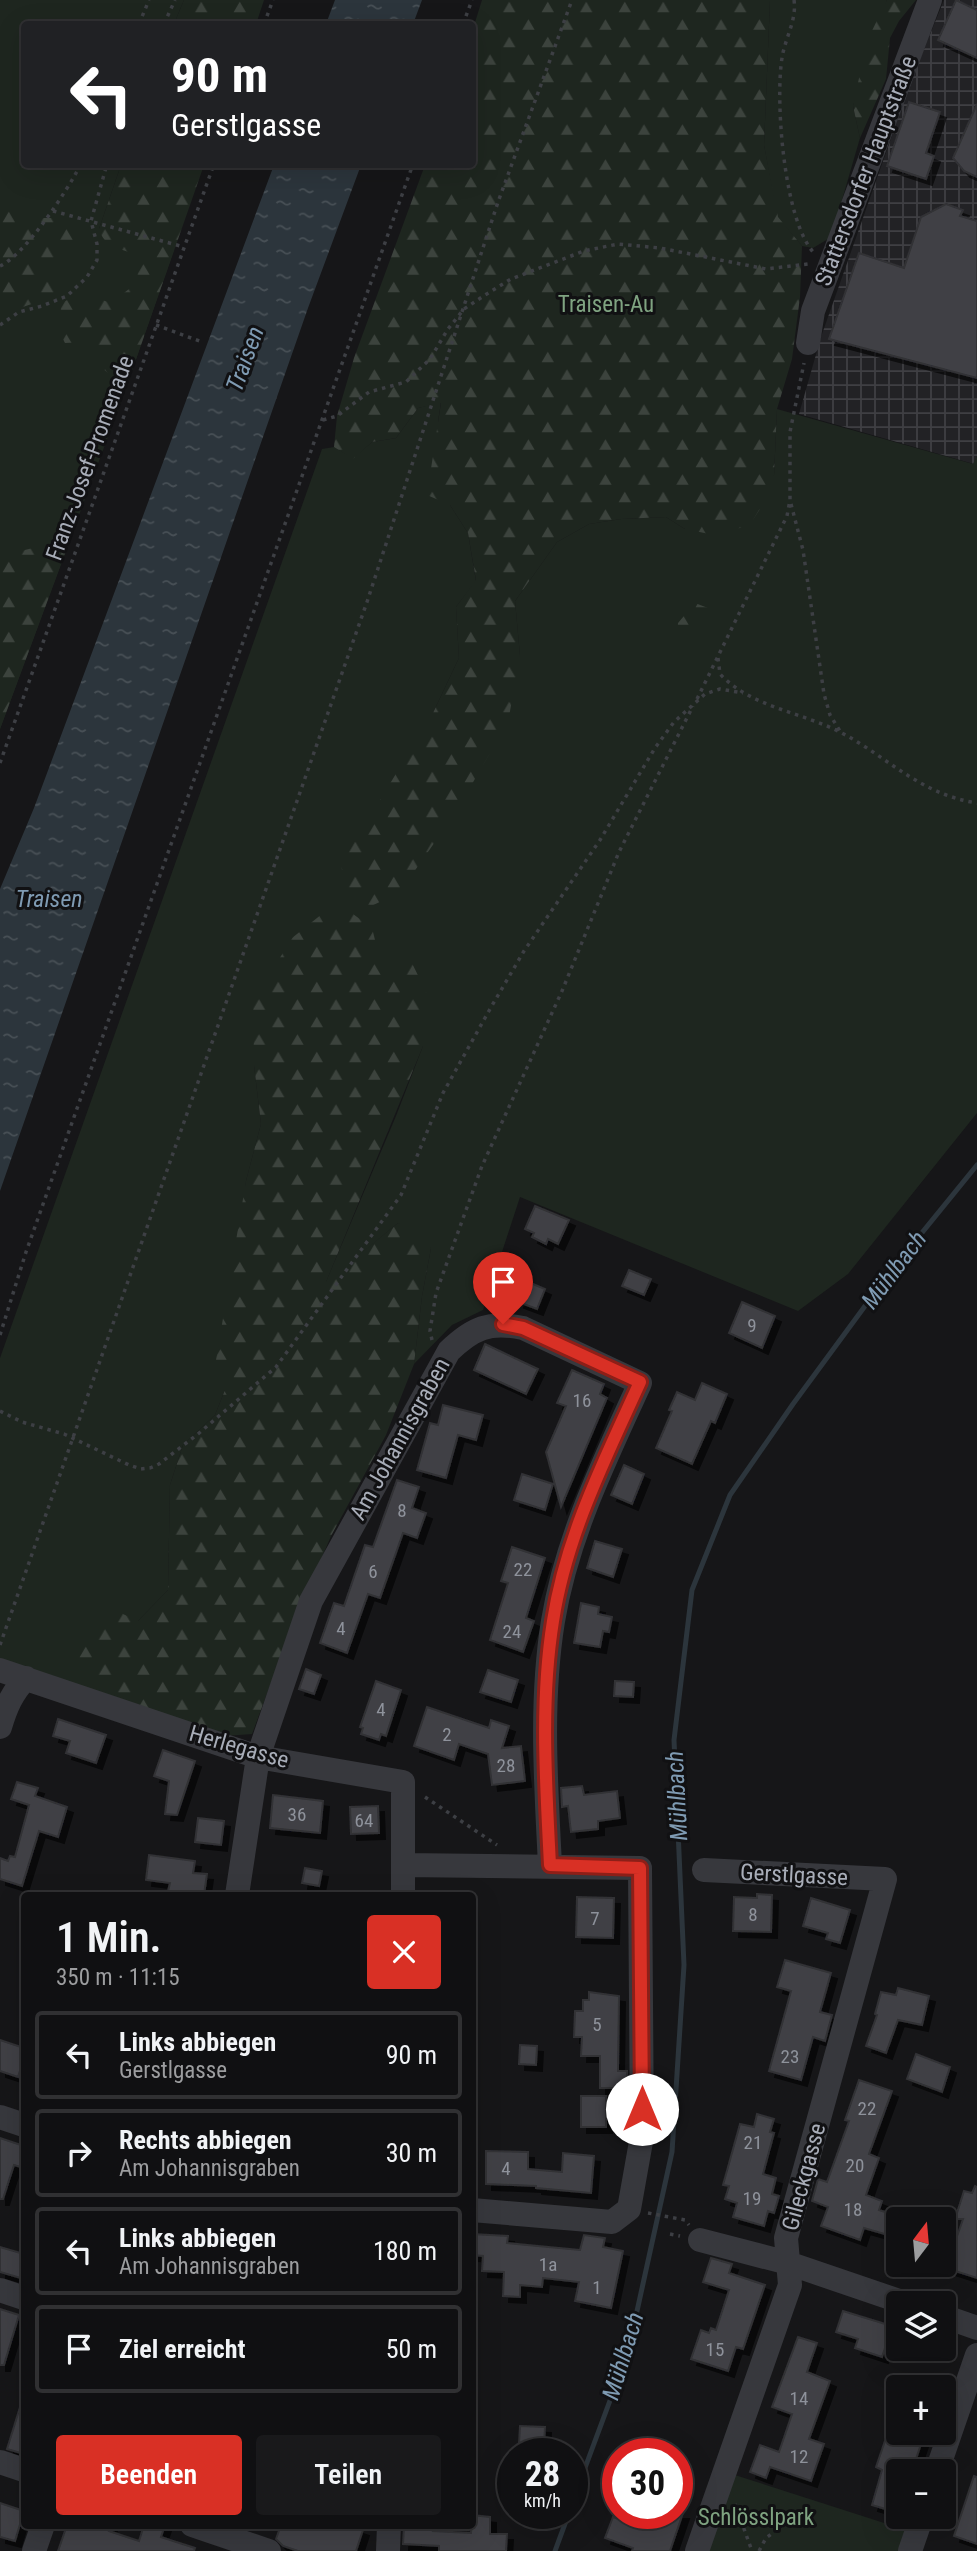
<!DOCTYPE html>
<html lang="de">
<head>
<meta charset="utf-8">
<style>
  :root { --surface:#101012; --page:#19191b; --text:#f1f3f6; --muted:#9c9d9f; --line:#303032; --accent:#d93025 }
  body { margin:0; font-family:"Roboto Condensed",sans-serif; background:var(--page); color:var(--text); height:100vh; display:flex; flex-direction:column; font-size:26px; white-space:nowrap }
  * { box-sizing:border-box; margin:0 }
  p { font-size:23px; color:var(--muted) }
  .icon { flex:none; width:38px; height:38px; fill:none; stroke:currentColor; stroke-width:2; stroke-linecap:round; stroke-linejoin:round }
  .map { position:relative; flex:1; overflow:hidden }
  .drawer { position:absolute; left:21px; top:1892px; width:455px; height:637px; display:flex; flex-direction:column; background:var(--surface); border-radius:7px; box-shadow:0 7px 28px #0002,0 0 0 2px var(--line) }
  .drawer>* { flex:none }
  .guide { position:absolute; left:21px; top:21px; width:455px; height:147px; border-radius:7px; box-shadow:0 7px 28px #0002,0 0 0 2px var(--line); background:#202124; color:#fff; overflow:hidden }
  .needle { width:46px; rotate:16deg }
  .tools { position:absolute; left:886px; top:2207px; display:grid; gap:14px }
  .tools a { display:grid; place-items:center; width:70px; height:70px; border-radius:7px; background:var(--surface); box-shadow:0 7px 28px #0002,0 0 0 2px var(--line); font-size:35px }
  .speed { position:absolute; left:497px; top:2438px; display:flex; gap:14px; font-size:35px; font-weight:700; text-align:center }
  .speed>* { display:grid; place-content:center; width:91px; height:91px; border-radius:50%; background:var(--surface); box-shadow:0 7px 28px #0002,0 0 0 2px var(--line); line-height:1 }
  .speed small { font-size:18px; font-weight:400 }
  .speed .limit { border:10px solid #d22; background:#fff; color:#111 }
  .pin { position:absolute; display:grid; place-items:center; width:60px; height:60px; color:#fff; margin:-72px -30px; border-radius:50% 50% 50% 0; rotate:-45deg; box-shadow:0 0 7px #0007 }
  .pin .icon { rotate:45deg }
  .me { position:absolute; width:77px; margin:-38px; rotate:0deg; stroke-linejoin:round; filter:drop-shadow(0 0 5px #0008) }
  .turn { display:flex; align-items:center; gap:24px; height:147px; padding:0 35px; font-size:32px }
  .turn .icon { width:91px; height:91px; stroke-width:2.5 }
  .turn b { display:block; font-size:49px; line-height:60px }
  .round { display:grid; place-items:center; flex:none; width:74px; height:74px; border-radius:7px; background:var(--page) }
  .summary { display:flex; align-items:center; justify-content:space-between; height:119px; padding:0 35px }
  h1 { font-size:42px; font-weight:600; line-height:52px }
  .button { display:flex; gap:14px; margin-top:auto; padding:14px 35px }
  .button a { flex:1; height:80px; border-radius:7px; background:var(--accent); color:#fff; font-size:28px; font-weight:600; line-height:80px; text-align:center }
  .button a+a { background:var(--page); color:var(--text) }
  ul { padding:0; list-style:none }
  li { display:flex; align-items:center; gap:21px; height:88px; margin:0 14px 10px; padding:0 21px; border:4px solid var(--line); border-radius:7px }
  li div { flex:1 }
  li b { display:block; font-size:26px }
  li em { font-style:normal }
  .map>svg:first-child { display:block }
  .industrial { fill:url(#industrial-grid) }
  .green { fill:#1e261f }
  .forest { fill:url(#forest-firs) }
  .water { fill:url(#water-ripples) }
  .lines { fill:none; stroke-linecap:round; stroke-linejoin:round }
  .stream { stroke:#2c353c; stroke-width:5 }
  .building { fill:#404145; stroke:#303034; stroke-width:2; filter:url(#shadow) }
  .path { stroke:#3d3f44; stroke-width:3.5; stroke-dasharray:3.5 5; stroke-linecap:butt }
  .minor { stroke:#37383d; stroke-width:24 }
  .route-casing { stroke:#8d1f18; stroke-width:18 }
  .route { stroke:#d93025; stroke-width:12 }
  .labels { text-anchor:middle; dominant-baseline:central; stroke-width:6; stroke-linejoin:round; paint-order:stroke }
  .number-label { font-size:19px; fill:#8e929b }
  .street-label { font-size:23px; fill:#a8adb8; stroke:#111113 }
  .park-label { font-size:23px; fill:#7fa381; stroke:#111113 }
  .water-label { font-size:24px; font-style:italic; fill:#7f9bb3; stroke:#111113 }
</style>
</head>
<body>
<div class="map">
<svg width="977" height="2551" viewBox="0 0 977 2551">
  <defs>
    <pattern id="industrial-grid" width="8" height="8" patternUnits="userSpaceOnUse" patternTransform="scale(1.75)"><rect width="8" height="8" fill="#222225"/><path d="M0 4h8M4 0v8" fill="none" stroke="#3f3f43"/></pattern>
    <pattern id="forest-firs" width="22" height="20" patternUnits="userSpaceOnUse" patternTransform="scale(1.75)"><rect width="22" height="20" fill="#1e261f"/><path d="M5 1l3.5 6h-7zM16 11l3.5 6h-7z" fill="#3c433d"/></pattern>
    <pattern id="water-ripples" width="26" height="14" patternUnits="userSpaceOnUse" patternTransform="scale(1.75)"><rect width="26" height="14" fill="#2c353c"/><path d="M2 4q2-2 4 0t4 0M15 11q2-2 4 0t4 0" fill="none" stroke="#485056"/></pattern>
    <filter id="shadow"><feDropShadow dx="6" dy="6" stdDeviation="0" flood-color="#0009"/></filter>
  </defs>
  <rect width="100%" height="100%" fill="#161618"/>
  <path class="industrial" d="M944 0H977V456L974 464 799 414 821 337 912 79Z"/>
  <path class="green" d="M0 0H184L174 24H24V164L121 165 99 229 174 250 126 388 0 729Z
    M770 0H887L853 106 860 138 835 224 828 239 813 248 802 246 777 217 764 145Z
    M441 402 438 422 450 505 468 533 476 581 456 607 459 658 433 713 520 656 515 601 557 542 589 524 621 519 666 517 685 529 774 475 777 409 973 464 977 456V1113L848 1274 798 1311 520 1197 483 1310 452 1325 414 1364 422 1296 431 1248 398 1223 325 1284 396 1116 423 1046 254 1065 261 1124 246 1181 225 1390 215 1415 183 1445 170 1485 168 1590 138 1621 114 1702 0 1665V1358L322 449 334 447 353 458 372 442 396 438 418 408Z
    M735 2475 906 2530 898 2551H707Z"/>
  <path class="forest" d="M184 0H264L256 24H174Z
    M482 0H770L764 145 778 217 802 246 800 297 792 359 777 409 774 475 764 503 750 524 719 536 685 529 666 517 621 519 589 524 557 542 515 601 520 656 508 722 454 815 399 893 369 907 346 896 341 864 433 713 459 658 456 607 476 580 468 533 450 505 427 495 441 403 418 408 396 438 372 442 353 459 334 447 337 416 354 358 425 165 472 164 473 29Z
    M887 0H916L899 21 890 38 886 79 860 138 853 106 867 41Z
    M121 165H204L126 388 102 368 100 351 85 342 65 343 60 333 61 303 82 293 111 303 138 282 136 254C120 249 104 247 99 229Z
    M0 208 33 218H58L83 225 81 238 65 249 56 264 59 282 53 296C35 304 16 307 0 319Z
    M54 543 65 545 66 551 0 729V558L8 554Z
    M695 603 708 608V618L692 643 677 642 678 623Z
    M327 910 353 914 372 928 381 964 411 961 427 994 423 1046 326 1282 398 1223 416 1227 431 1248 422 1296 414 1364 386 1435 331 1536 291 1629 252 1734 224 1736 114 1702 80 1675 75 1653 110 1608 138 1621 168 1590 170 1485 183 1445 215 1415 225 1390 215 1366 246 1181 261 1124 254 1065 253 1002 292 938Z"/>
  <path class="water" d="M335 0H422L413 24H326Z
    M274 165H361L308 308 0 1191V889L34 808Z"/>
  <g class="lines">
    <path class="stream" d="M572 2503 628 2352 672 2152 684 1965 674 1740 692 1590 730 1495 793 1404 890 1272 977 1165
      M555 2551 569 2513"/>
  </g>
  <path class="building" d="M956 0 977 10V58L938 40Z
    M909 102 940 112 926 153 934 156 926 179 887 166Z
    M977 104V177L964 171 953 158Z
    M946 204 963 210 960 216 977 221V378L829 339 859 253 904 268 921 217Z
    M535 1206 569 1220 558 1244 548 1239 546 1244 532 1237 534 1233 525 1229Z
    M629 1270 651 1279 644 1295 622 1286Z
    M526 1281 545 1289 537 1309 518 1302Z
    M742 1302 775 1316 762 1348 729 1333Z
    M485 1344 538 1369 526 1394 474 1370Z
    M572 1370 604 1384 600 1394 607 1398 561 1507 546 1452 566 1406 557 1403Z
    M702 1383 727 1394 715 1423 711 1421 692 1464 656 1448 672 1411 669 1410 677 1392 695 1400Z
    M443 1405 483 1415 476 1440 458 1435 446 1478 417 1470 430 1423 438 1425Z
    M624 1465 644 1474 632 1504 611 1495Z
    M522 1474 553 1484 545 1510 514 1500Z
    M397 1480 419 1487 412 1508 426 1513 417 1538 403 1533 380 1598 368 1594 347 1653 320 1643 334 1603 344 1606 365 1545 373 1547Z
    M595 1541 622 1549 613 1577 587 1568Z
    M512 1547 545 1558 526 1618 534 1621 523 1652 490 1640 508 1583 501 1581Z
    M581 1603 599 1607 598 1614 612 1617 609 1632 603 1631 600 1647 574 1643Z
    M306 1669 321 1675 314 1694 299 1689Z
    M488 1670 518 1680 511 1702 480 1692Z
    M376 1681 401 1690 386 1736 381 1734 379 1740 361 1734 363 1728 360 1727Z
    M615 1681 634 1682 633 1697 614 1696Z
    M427 1707 489 1728 491 1720 509 1726 502 1748 521 1746 525 1781 492 1785 488 1754 459 1744 454 1760 414 1746Z
    M58 1719 106 1735 96 1763 66 1753 70 1741 53 1736Z
    M163 1750 195 1761 177 1815 165 1814 169 1781 154 1776Z
    M17 1782 38 1788 35 1796 67 1807 58 1837 39 1831 22 1886 0 1879V1858L8 1861 10 1856 15 1857 29 1805 11 1799Z
    M582 1786 584 1795 617 1791 620 1818 598 1821V1829L571 1832 568 1806 562 1807 561 1788Z
    M273 1795 323 1801 320 1833 270 1828Z
    M378 1806 379 1833 351 1834 350 1807Z
    M198 1818 224 1821 221 1845 195 1842Z
    M149 1855 195 1861 193 1873 207 1874 204 1895H167L170 1883 146 1880Z
    M305 1868 322 1871 319 1886 302 1883Z
    M757 1894 772 1895 771 1932 733 1931 734 1897 757 1898Z
    M577 1897 614 1898 613 1938 576 1937Z
    M811 1898 850 1910 840 1943 826 1939 828 1933 803 1926Z
    M785 1960 831 1973 820 2012 832 2015 825 2041 813 2037 801 2080 769 2071 791 1991 777 1987Z
    M898 1988 929 1996 922 2025 898 2020 886 2053 866 2046 877 2015 875 2014 881 1992 896 1995Z
    M589 1992 619 1996 618 2071H627V2088H600V2056H581L582 2037H574L575 2011H583V2000H589Z
    M0 2040 24 2048V2058L18 2077 0 2071Z
    M520 2045 537 2046 536 2065 519 2064Z
    M916 2054 950 2067 942 2092 907 2079Z
    M859 2080 892 2091 869 2154 879 2158 866 2195 882 2201 879 2210 898 2216V2238L864 2228 860 2240 821 2226 828 2207 812 2201 818 2179 827 2182 849 2121 845 2120Z
    M581 2096H606V2127H581Z
    M757 2114 774 2119 770 2132 774 2133 763 2174 776 2178 772 2194 779 2196 774 2213 768 2211 764 2226 733 2217 737 2203 725 2199 729 2186 723 2185 740 2124 754 2127Z
    M0 2138 24 2146V2168L14 2165 3 2199H0Z
    M486 2151 528 2152V2169L562 2172 563 2153 594 2156 591 2193 536 2188V2186L486 2184Z
    M975 2186 977 2187V2278L946 2268 963 2219H955L964 2191 972 2193Z
    M472 2234 508 2236 507 2243 580 2250 584 2235 605 2238 603 2247 623 2251 611 2308 575 2301 579 2282 543 2278 542 2287 520 2285V2297L503 2296 504 2272 482 2271 483 2256 472 2255Z
    M0 2247 24 2254V2279L0 2272Z
    M711 2258 732 2264 729 2273 765 2285 743 2349 736 2347 728 2371 691 2359 701 2330 709 2333 711 2328 716 2330 729 2290 703 2282Z
    M0 2309 19 2315 4 2365H0Z
    M843 2311 892 2326 891 2330 898 2332V2352L885 2348 882 2357 855 2348 858 2339 836 2332Z
    M798 2337 817 2343 807 2372 830 2381 809 2439 824 2444 811 2481 770 2467 766 2478 750 2472 760 2445 779 2452 792 2414 772 2407Z
    M21 2404 24 2405V2454L7 2449Z
    M520 2426 545 2427 544 2445 519 2444Z
    M888 2432H925L912 2471H898V2513L872 2505 882 2470 876 2467Z
    M974 2476 977 2477V2544L954 2536Z
    M0 2503 24 2511 15 2541 0 2537Z
    M653 2513H683L670 2551H632L633 2548 605 2538 613 2517 648 2529Z
    M472 2515 490 2517V2534H507L506 2551H439V2546L403 2544 404 2525 434 2526 433 2531 471 2533Z
    M67 2525H111L109 2531 139 2541 144 2525H165L161 2537 195 2548 194 2551H58Z
    M281 2525H348L363 2530 356 2551H298L283 2546 276 2539Z"/>
  <g class="lines">
    <path class="path" d="M794 0C797 20 785 38 782 58 775 101 784 221 814 253
      M139 24 149 0
      M164 24 175 0
      M264 24 273 0
      M463 24 472 0
      M53 211 184 247
      M0 266C26 254 67 191 81 164
      M0 325 19 312 42 306 67 296 87 277 97 260V244L91 221 107 164
      M156 325 202 342
      M323 420 337 416 369 392 406 382 430 359 448 329 464 309 485 295 511 279 584 251 618 244 660 248 766 269 808 264
      M791 504 803 550 824 694 830 715 840 731
      M718 658 720 674C751 707 801 712 840 732 888 757 919 794 977 803
      M697 699 787 516 790 500V432L804 363
      M0 763 214 164
      M0 1335 26 1252 413 164
      M432 1340 430 1331 436 1293 482 1166 562 991 619 852 693 706
      M0 1411 22 1422 64 1434 129 1465 141 1469 150 1468 159 1464 198 1434 276 1367 401 1195 443 1093 490 1009 524 951 600 840 655 748 674 722 705 694 720 689 743 693
      M0 1645 367 602 498 202 572 0
      M425 1797 497 1845
      M648 2213 685 2220 689 2225
      M670 2234 680 2236
      M735 2504 752 2551
      M759 2551 766 2538 790 2520"/>
    <path class="minor" d="M808 343 813 311 930 0
      M0 1670 258 1757 403 1782V1895
      M0 1727C6 1707 12 1693 26 1678
      M404 1865 640 1868 642 2136 629 2209 612 2222 472 2210
      M237 1895 258 1757 311 1601 449 1351C473 1328 489 1321 523 1328L640 1383C605 1460 567 1536 553 1621 540 1702 546 1784 550 1865
      M0 2117 24 2125
      M700 2240 788 2263 905 2303
      M0 2290 24 2298
      M943 2316 977 2328
      M0 2462 24 2470
      M937 2471 977 2355
      M192 2525 269 2551
      M34 2551 43 2525
      M388 2551 389 2525
      M697 2551 790 2285 786 2238 885 1879 704 1870
      M910 2551 922 2516"/>
  </g>
  <g class="lines">
    <defs>
      <path id="route" d="M503 1324 523 1328 640 1382C605 1459 566 1536 553 1621 540 1702 546 1784 550 1865L640 1868 642 2109"/>
    </defs>
    <use href="#route" class="route-casing"/>
    <use href="#route" class="route"/>
  </g>
  <g class="labels">
    <g class="number-label">
      <text x="752" y="1325">9</text>
      <text x="582" y="1400">16</text>
      <text x="402" y="1510">8</text>
      <text x="523" y="1569">22</text>
      <text x="373" y="1571">6</text>
      <text x="341" y="1628">4</text>
      <text x="512" y="1631">24</text>
      <text x="381" y="1709">4</text>
      <text x="447" y="1734">2</text>
      <text x="506" y="1765">28</text>
      <text x="297" y="1814">36</text>
      <text x="364" y="1820">64</text>
      <text x="753" y="1914">8</text>
      <text x="595" y="1918">7</text>
      <text x="597" y="2024">5</text>
      <text x="790" y="2056">23</text>
      <text x="867" y="2108">22</text>
      <text x="753" y="2142">21</text>
      <text x="855" y="2165">20</text>
      <text x="506" y="2168">4</text>
      <text x="752" y="2198">19</text>
      <text x="853" y="2209">18</text>
      <text x="548" y="2264">1a</text>
      <text x="597" y="2287">1</text>
      <text x="715" y="2349">15</text>
      <text x="799" y="2398">14</text>
      <text x="799" y="2456">12</text>
    </g>
    <g class="street-label">
      <text transform="translate(866 171) rotate(-69)">Stattersdorfer Hauptstraße</text>
      <text transform="translate(90 458) rotate(-70)">Franz-Josef-Promenade</text>
      <text transform="translate(400 1439) rotate(-61)">Am Johannisgraben</text>
      <text transform="translate(239 1747) rotate(16)">Herlegasse</text>
      <text transform="translate(794 1875) rotate(3)">Gerstlgasse</text>
      <text transform="translate(804 2177) rotate(-75)">Gileckgasse</text>
    </g>
    <g class="park-label">
      <text x="606" y="304">Traisen-Au</text>
      <text x="756" y="2517">Schlösslpark</text>
    </g>
    <g class="water-label">
      <text transform="translate(245 359) rotate(-70)">Traisen</text>
      <text x="49" y="899">Traisen</text>
      <text transform="translate(894 1270) rotate(-53)">Mühlbach</text>
      <text transform="translate(677 1796) rotate(-93)">Mühlbach</text>
      <text transform="translate(623 2356) rotate(-73)">Mühlbach</text>
    </g>
  </g>
</svg>
<div class="tools">
<a><svg class="needle" viewBox="-14 -14 28 28"><path d="M0-13l5 13h-10z" fill="#e53935"/><path d="M0 13l5-13h-10z" fill="#9c9d9f"/></svg></a>
<a><svg class="icon" aria-label="layers" viewBox="0 0 24 24"><path d="M12 4l9 5-9 5-9-5zM3 14l9 5 9-5"/></svg></a>
<a>+</a>
<a>−</a>
</div>
<div class="speed"><div>28<small>km/h</small></div><div class="limit">30</div></div>
<div class="pin" style="left:503px;top:1324px;background:#d93025"><svg class="icon" aria-label="arrive" viewBox="0 0 24 24"><path d="M6 21V4h12l-3 4 3 4H6"/></svg></div>
<svg class="me" style="left:642px;top:2109px" viewBox="-20 -20 40 40"><circle r="19" fill="#fff"/><path d="M0-13L10 11 0 6-10 11z" fill="#d93025"/></svg>
<div class="guide">
<div class="turn"><svg class="icon" aria-label="left" viewBox="0 0 24 24"><path d="M17 20v-9H6M10 6l-5 5 5 5"/></svg><div><b>90 m</b>Gerstlgasse</div></div>
</div>
<section class="drawer">
<div class="summary"><div><h1>1 Min.</h1><p>350 m · 11:15</p></div><a class="round" style="background:#d93025;color:#fff"><svg class="icon" aria-label="close" viewBox="0 0 24 24"><path d="M6 6l12 12M18 6L6 18"/></svg></a></div>
<ul>
<li><svg class="icon" aria-label="left" viewBox="0 0 24 24"><path d="M17 20v-9H6M10 6l-5 5 5 5"/></svg><div><b>Links abbiegen</b><p>Gerstlgasse</p></div><em>90 m</em></li>
<li><svg class="icon" aria-label="right" viewBox="0 0 24 24"><path d="M7 20v-9h11M14 6l5 5-5 5"/></svg><div><b>Rechts abbiegen</b><p>Am Johannisgraben</p></div><em>30 m</em></li>
<li><svg class="icon" aria-label="left" viewBox="0 0 24 24"><path d="M17 20v-9H6M10 6l-5 5 5 5"/></svg><div><b>Links abbiegen</b><p>Am Johannisgraben</p></div><em>180 m</em></li>
<li><svg class="icon" aria-label="arrive" viewBox="0 0 24 24"><path d="M6 21V4h12l-3 4 3 4H6"/></svg><div><b>Ziel erreicht</b></div><em>50 m</em></li>
</ul>
<div class="button"><a>Beenden</a><a>Teilen</a></div>
</section>
</div>
</body>
</html>
